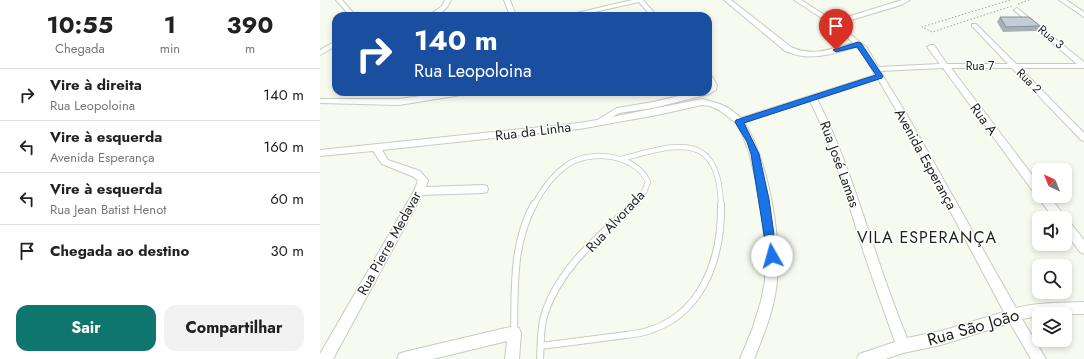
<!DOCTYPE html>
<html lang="pt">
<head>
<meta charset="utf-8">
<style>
  :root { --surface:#fff; --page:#f2f2f2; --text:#222; --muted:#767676; --line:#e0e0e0; --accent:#0f766e }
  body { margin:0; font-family:Jost,sans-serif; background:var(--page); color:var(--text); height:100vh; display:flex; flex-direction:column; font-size:15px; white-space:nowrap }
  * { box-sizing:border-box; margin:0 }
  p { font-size:13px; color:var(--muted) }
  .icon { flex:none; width:22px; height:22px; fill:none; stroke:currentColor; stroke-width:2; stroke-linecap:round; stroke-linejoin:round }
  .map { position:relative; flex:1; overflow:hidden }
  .details { display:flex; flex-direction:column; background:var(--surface); width:320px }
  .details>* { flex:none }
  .top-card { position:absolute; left:12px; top:12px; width:380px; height:84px; border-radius:12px; box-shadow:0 2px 6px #0003; background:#1a4fa0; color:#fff; overflow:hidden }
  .needle { width:26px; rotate:317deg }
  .tools { position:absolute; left:712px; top:163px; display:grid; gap:8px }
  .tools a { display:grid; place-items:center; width:40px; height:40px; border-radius:8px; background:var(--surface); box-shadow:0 2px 6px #0003; font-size:20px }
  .pin { position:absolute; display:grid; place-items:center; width:34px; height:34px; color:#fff; margin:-41px -17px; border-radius:50% 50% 50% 0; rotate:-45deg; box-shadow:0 0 4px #0007 }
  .pin .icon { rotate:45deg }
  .me { position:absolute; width:44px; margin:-22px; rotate:353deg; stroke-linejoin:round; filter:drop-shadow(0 0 3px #0008) }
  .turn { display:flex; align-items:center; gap:14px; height:84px; padding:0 16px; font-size:18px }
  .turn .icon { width:52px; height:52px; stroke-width:2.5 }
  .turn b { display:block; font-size:28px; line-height:34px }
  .eta { display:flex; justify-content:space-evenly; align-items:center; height:68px; text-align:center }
  .eta b { font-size:24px; font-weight:700; line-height:28px }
  .cta { display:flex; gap:8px; margin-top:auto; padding:8px 16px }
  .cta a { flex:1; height:46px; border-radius:12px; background:var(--accent); color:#fff; font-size:16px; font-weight:700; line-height:46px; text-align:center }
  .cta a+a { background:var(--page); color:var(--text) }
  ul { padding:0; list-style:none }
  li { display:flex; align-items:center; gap:12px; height:52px; padding:0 16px; border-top:1px solid var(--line) }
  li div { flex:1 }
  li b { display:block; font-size:15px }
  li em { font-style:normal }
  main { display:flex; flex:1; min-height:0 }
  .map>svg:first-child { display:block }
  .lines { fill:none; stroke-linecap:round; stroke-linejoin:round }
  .service-far1-casing { stroke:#c7cbbf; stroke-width:6 }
  .service-casing { stroke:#c7cbbf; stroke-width:8 }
  .minor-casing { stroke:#c7cbbf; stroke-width:2 }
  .path { stroke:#a1a49b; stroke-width:1; stroke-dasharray:1.5 2; stroke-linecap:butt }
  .service-far1 { stroke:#fff; stroke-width:4.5 }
  .service { stroke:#fff; stroke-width:6 }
  .minor { fill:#fff; fill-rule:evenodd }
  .wall { fill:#a7b0b8 }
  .building { fill:#c2cdd6; stroke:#889096 }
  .route { fill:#1a73e8; stroke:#114b97 }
  .labels { text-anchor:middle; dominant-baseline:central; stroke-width:3; stroke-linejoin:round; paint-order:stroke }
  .far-street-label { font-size:12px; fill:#1e201b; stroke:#fff }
  .street-label { font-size:14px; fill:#1e201b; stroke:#fff }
  .quarter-label { font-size:16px; letter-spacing:1px; fill:#1e201b; stroke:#fff }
  .near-street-label { font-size:17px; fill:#1e201b; stroke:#fff }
</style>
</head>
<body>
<main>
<section class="details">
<div class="eta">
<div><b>10:55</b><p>Chegada</p></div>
<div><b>1</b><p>min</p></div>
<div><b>390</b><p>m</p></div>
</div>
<ul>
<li><svg class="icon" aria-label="right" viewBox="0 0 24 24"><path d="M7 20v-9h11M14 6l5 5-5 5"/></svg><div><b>Vire à direita</b><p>Rua Leopoloina</p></div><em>140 m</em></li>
<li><svg class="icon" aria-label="left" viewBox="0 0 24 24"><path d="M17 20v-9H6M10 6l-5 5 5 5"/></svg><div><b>Vire à esquerda</b><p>Avenida Esperança</p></div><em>160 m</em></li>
<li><svg class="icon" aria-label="left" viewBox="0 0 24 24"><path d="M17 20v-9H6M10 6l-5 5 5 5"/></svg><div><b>Vire à esquerda</b><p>Rua Jean Batist Henot</p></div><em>60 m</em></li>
<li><svg class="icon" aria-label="arrive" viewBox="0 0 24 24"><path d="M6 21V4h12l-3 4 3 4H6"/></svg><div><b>Chegada ao destino</b></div><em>30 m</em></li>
</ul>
<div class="cta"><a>Sair</a><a>Compartilhar</a></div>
</section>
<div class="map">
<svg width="764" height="359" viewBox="0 0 764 359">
  <rect width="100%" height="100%" fill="#f7fbef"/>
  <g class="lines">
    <defs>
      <path id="service-far1" d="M301 159C354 145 399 128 401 205
        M214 205C222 190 233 175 247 165 270 149 316 154 328 182L324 192 313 205"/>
      <path id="service" d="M194 332C195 288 192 244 214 204
        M221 346C244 343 267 340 291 337 301 335 313 335 324 332 382 317 402 259 401 204
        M220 359C221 345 220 330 224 316 238 269 279 236 314 204"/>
      <path id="minor" d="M16 0H22L36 16H30Z
        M125 0H131C127 10 119 16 108 16L122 6Z
        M184 0H190L196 16H190Z
        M312 0H323L337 16H331L319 2 256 16H244Z
        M404 0H411L471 47C492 57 512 49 533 43L520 30 474 0H481L514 21 582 0H590L581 5 518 24 547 48 558 67 620 64 607 47 611 45H614L627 64H688L652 26V24H656L696 64H757L695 11 694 10 697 8 764 62V68H700L764 133V141L761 140 692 68H631L719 184V196H729L744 215 745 218V219L734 218 719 199V195L715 194 623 68 560 71 587 115 696 308C718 302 741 303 764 302V314H719V316L702 319 726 359H711L690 323 621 345 583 353 565 359H537L539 354 575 342C563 308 551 275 540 241 526 194 512 145 490 101L424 122C449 162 463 243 456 289 453 313 443 336 434 359H420L432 330 441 301 445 281V245L440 198 429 152 422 134 416 123 399 110 390 106 382 105 337 115 259 129 62 150 68 160 100 171 108 180 106 187 163 185 167 186 168 189 167 192 163 193 102 195 13 359H0V354L94 191 98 181 94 177 62 164 53 151 0 156V150L259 123 277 120 297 108 333 102 376 92H388V75H391L397 85 396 90 389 94 333 108 299 113 292 117 382 99 400 104 410 109 421 118 555 75 541 51 536 47C512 54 490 62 465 51ZM558 79 579 115 684 312 621 331 587 338C575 308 564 278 554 247 537 197 521 145 497 99Z
        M739 0H746L764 12V17Z
        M16 41V46L0 55V50Z
        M130 92H151L147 94 79 105 0 103V99H79Z
        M745 220 749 221 764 240V254L760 252 745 232Z
        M194 326 199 328 201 333 199 359H185L187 341 113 359H77L79 354 84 352Z"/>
    </defs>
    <use href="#service-far1" class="service-far1-casing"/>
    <use href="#service" class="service-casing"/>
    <use href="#minor" class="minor-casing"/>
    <path class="path" d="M690 0 602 27 612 32 692 6
      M698 4 709 0"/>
    <use href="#service-far1" class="service-far1"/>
    <use href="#service" class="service"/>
    <use href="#minor" class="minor"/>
  </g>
  <path class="wall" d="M680 17 720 26 716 31 683 32 677 22Z"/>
  <path class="building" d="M680 17H709L720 26 686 27Z"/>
  <path class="route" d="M538 42 541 43 563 76 562 78 424 123 439 154 449 199 457 256 455 259 452 260 448 259 431 154 427 142 415 122 416 120 556 75 537 47 516 52 513 50Z"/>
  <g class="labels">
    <g class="far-street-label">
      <text transform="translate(731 37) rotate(40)">Rua 3</text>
      <text x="660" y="66">Rua 7</text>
      <text transform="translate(709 81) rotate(45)">Rua 2</text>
    </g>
    <g class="street-label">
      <text transform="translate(664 119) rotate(54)">Rua A</text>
      <text transform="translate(213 131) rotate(-7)">Rua da Linha</text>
      <text transform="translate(606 159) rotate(61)">Avenida Esperança</text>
      <text transform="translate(520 164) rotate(70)">Rua José Lamas</text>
      <text transform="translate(295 221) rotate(-47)">Rua Alvorada</text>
      <text transform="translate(69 243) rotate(-61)">Rua Pierre Medavar</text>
    </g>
    <g class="quarter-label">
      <text x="607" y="237">VILA ESPERANÇA</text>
    </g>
    <g class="near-street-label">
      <text transform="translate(653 327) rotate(-16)">Rua São João</text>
    </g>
  </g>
</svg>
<div class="tools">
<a><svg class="needle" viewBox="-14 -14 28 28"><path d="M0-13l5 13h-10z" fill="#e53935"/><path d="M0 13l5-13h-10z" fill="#767676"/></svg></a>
<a><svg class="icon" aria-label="sound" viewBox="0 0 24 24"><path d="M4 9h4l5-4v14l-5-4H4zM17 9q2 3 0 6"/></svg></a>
<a><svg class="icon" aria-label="search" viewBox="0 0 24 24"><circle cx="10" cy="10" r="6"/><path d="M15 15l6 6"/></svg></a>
<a><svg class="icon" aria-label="layers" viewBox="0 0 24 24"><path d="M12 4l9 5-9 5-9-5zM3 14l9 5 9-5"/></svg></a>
</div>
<div class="pin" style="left:516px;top:50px;background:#d93025"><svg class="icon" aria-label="arrive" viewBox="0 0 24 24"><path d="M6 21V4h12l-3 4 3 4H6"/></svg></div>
<svg class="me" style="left:452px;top:256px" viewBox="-20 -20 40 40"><circle r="19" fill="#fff"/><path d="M0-13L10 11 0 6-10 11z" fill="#1a73e8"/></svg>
<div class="top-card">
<div class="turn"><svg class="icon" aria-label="right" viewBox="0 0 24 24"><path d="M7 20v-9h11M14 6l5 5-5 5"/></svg><div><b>140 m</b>Rua Leopoloina</div></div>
</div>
</div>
</main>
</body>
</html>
